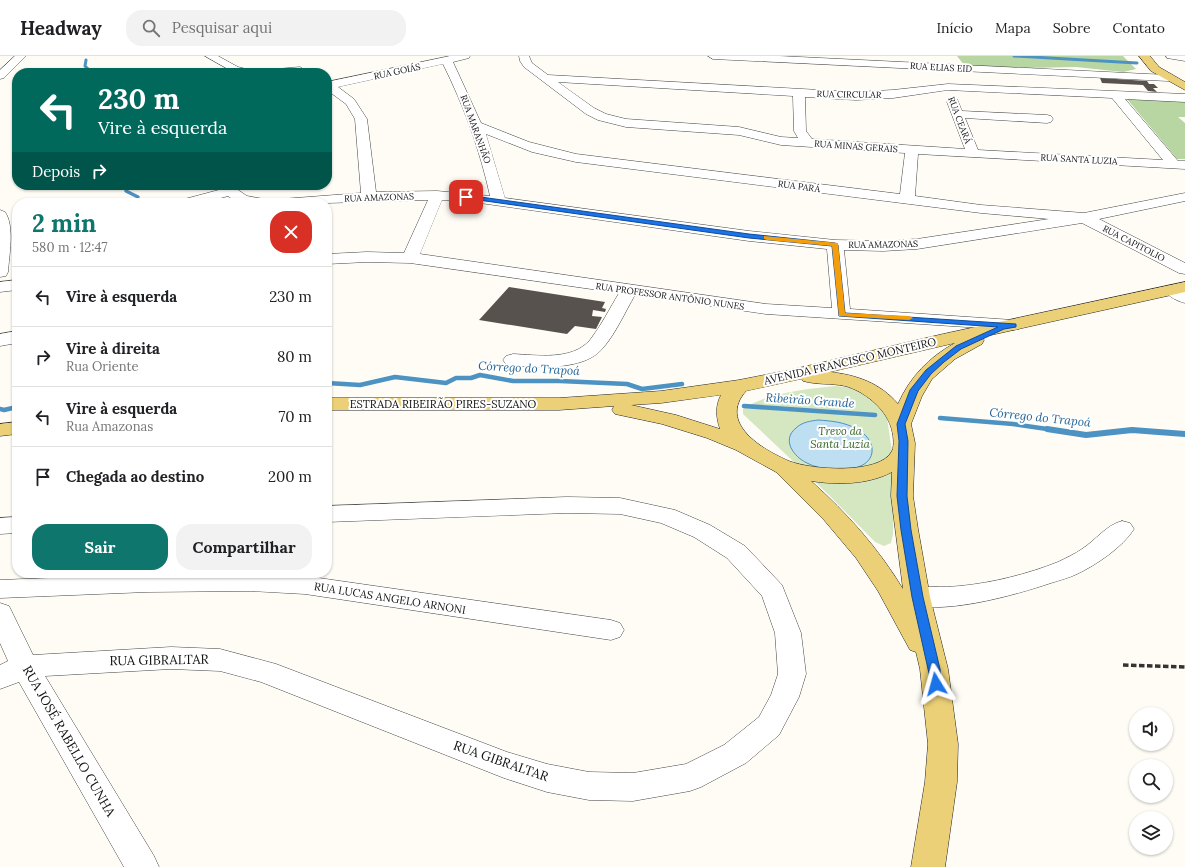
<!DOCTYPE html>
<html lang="pt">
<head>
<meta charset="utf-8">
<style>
  :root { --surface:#fff; --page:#f2f2f2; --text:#202124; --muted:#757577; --line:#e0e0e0; --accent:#0f766e }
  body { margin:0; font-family:Lora,serif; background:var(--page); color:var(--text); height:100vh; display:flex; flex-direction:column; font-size:15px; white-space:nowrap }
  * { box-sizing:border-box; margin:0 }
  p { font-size:13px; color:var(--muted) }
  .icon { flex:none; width:22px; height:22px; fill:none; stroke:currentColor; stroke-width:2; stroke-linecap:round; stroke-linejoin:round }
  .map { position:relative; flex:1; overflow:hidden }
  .drawer { position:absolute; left:12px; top:142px; width:320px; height:380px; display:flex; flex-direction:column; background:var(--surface); border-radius:16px; box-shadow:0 1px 3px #0004 }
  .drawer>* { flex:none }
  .guide { position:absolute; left:12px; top:12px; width:320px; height:122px; border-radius:16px; box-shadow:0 1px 3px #0004; background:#00695c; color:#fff; overflow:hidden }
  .fabs { position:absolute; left:1129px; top:651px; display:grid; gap:8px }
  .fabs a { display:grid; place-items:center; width:44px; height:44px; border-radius:50%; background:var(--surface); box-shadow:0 1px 3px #0004; font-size:20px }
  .pin { position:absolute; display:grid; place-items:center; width:34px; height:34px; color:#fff; margin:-17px; border-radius:8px; box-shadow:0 2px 6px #0006 }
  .me { position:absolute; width:44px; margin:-22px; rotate:352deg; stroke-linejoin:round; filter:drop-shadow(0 0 3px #0008) }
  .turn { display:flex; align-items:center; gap:14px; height:84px; padding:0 20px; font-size:18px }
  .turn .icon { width:52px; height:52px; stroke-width:2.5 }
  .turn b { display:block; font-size:28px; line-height:34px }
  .then { display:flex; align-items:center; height:38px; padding:0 20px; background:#0003; gap:8px; font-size:15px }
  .round { display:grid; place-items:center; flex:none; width:42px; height:42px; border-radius:16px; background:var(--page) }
  .headline { display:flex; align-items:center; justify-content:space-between; height:68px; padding:0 20px }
  h1 { font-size:24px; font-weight:800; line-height:30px; color:var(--accent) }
  .cta { display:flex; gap:8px; margin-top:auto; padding:8px 20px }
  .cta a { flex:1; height:46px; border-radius:16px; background:var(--accent); color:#fff; font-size:16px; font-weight:800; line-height:46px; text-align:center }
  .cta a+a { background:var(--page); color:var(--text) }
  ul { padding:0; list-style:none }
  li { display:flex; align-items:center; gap:12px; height:60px; padding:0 20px; border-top:1px solid var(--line) }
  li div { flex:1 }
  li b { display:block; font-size:15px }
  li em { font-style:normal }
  header { display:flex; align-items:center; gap:24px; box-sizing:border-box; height:56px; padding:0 20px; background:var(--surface); border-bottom:1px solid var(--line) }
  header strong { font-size:19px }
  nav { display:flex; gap:22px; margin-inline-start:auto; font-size:14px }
  .search { width:280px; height:36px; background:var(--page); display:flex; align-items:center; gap:10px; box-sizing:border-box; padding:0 14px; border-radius:16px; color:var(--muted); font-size:15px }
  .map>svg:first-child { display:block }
  .green { fill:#d4e7c1 }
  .forest { fill:#b8d6a1 }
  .water { fill:#bedef1; stroke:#4c92c2 }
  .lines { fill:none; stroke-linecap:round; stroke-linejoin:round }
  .stream-far3 { stroke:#4c92c2; stroke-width:3 }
  .stream-far2 { stroke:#4c92c2; stroke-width:3.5 }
  .stream-far1 { stroke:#4c92c2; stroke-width:4.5 }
  .stream { stroke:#4c92c2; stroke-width:6 }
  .building { fill:#58524e }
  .minor-casing { stroke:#444; stroke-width:1 }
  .major-casing { stroke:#222; stroke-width:1 }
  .path { stroke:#333; stroke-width:3.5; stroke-dasharray:5.5 2.5; stroke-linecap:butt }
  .minor { fill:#fff; fill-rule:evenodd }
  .major { fill:#ecd077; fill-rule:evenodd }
  .route { fill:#1a73e8; stroke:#114b97 }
  .slow { fill:#f59e0b }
  .labels { text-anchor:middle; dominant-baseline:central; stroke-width:4; stroke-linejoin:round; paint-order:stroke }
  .far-street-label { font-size:9px; fill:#111; stroke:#fff }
  .street-label { font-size:11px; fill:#111; stroke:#fff }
  .park-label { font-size:11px; font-style:italic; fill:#326326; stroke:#fff }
  .water-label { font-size:12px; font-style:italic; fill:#246498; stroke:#fff }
  .near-street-label { font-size:13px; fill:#111; stroke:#fff }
</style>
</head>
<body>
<header>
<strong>Headway</strong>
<div class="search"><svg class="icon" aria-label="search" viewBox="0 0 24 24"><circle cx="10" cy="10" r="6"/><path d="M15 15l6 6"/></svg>Pesquisar aqui</div>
<nav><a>Início</a><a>Mapa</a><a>Sobre</a><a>Contato</a></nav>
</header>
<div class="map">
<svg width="1185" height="811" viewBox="0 0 1185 811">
  <rect width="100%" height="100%" fill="#fefcf5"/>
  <path class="green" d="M835 330 854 332 869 338 886 355 894 409 893 478 891 487 884 490 875 486 829 439 743 358V353C767 337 806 333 835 330Z"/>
  <path class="forest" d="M957 0H1123L1136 13 1123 16 1076 11 1027 12 964 9Z
    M1127 43 1185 44V61H1178L1185 67V103H1177Z"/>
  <path class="water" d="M818 364C832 365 844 366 857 373 876 383 879 406 855 412 840 416 820 414 807 407 794 401 781 384 796 372 802 366 811 365 818 364Z"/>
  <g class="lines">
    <path class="stream-far3" d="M1014 0 1137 7
      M86 4 85 10 92 17"/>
    <path class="stream-far2" d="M129 129 126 135 138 141"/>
    <path class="stream-far1" d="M327 327 360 329 395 321 446 327 456 322H471L480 319 513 325H560L627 328 642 333 682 328
      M744 350 875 359
      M0 353 4 354 17 351
      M940 362 1013 368 1054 374
      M1131 374H1134"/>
    <path class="stream" d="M1047 373 1086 379 1132 374 1185 378"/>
  </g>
  <path class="building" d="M1100 22 1147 25 1149 28H1154L1158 32H1153L1157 36 1148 35 1143 29 1102 27Z
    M509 231 605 246 602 252 606 253 605 256 593 254 592 260 602 261 596 273 575 270 567 278 479 264Z"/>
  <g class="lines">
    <defs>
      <path id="minor" d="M15 0H26L4 22 0 23V14Z
        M205 0H218L238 11 254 15 300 11 305 14 301 17H235Z
        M450 0H470L469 2 453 6 481 67 529 86 576 98 900 138 905 97 781 89 739 79 626 71 598 64 586 58 524 11 520 5 519 0H529L532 7 548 19 856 36 893 34 948 28 1185 38V46L1125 43 1178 105H1185V113L918 98 915 140 981 149 1084 157 1185 137V145L1099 163 1185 207V218L1179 217 1082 167 917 193 883 195 844 194 850 253 1013 264 1019 265 1022 269 1019 273 1013 274 766 258 635 239C625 256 616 277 603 292 584 315 540 311 513 310L506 308 503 304 506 300 513 298C537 299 572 305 590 284 601 270 610 252 619 237L410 207 367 206 327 208V198L367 196 404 197 428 144 327 147H238L228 140 203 147H179L181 144 230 131 235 132 247 140 269 144 361 137 355 63 346 48 327 34V26ZM443 8C464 50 480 94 490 140L437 135 376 136 367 63 354 43 338 31ZM558 26 793 40 794 75 798 82 781 81 739 71 626 63 606 58 594 52ZM948 34 1112 42 1163 104 978 94 965 62 1047 67 1051 66 1053 63 1051 60 1047 59 962 55 957 43H949L947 46 965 93 812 83 806 75 805 41 856 44 893 42ZM486 78 532 96 576 106 981 157 1049 163 917 183 883 185 835 184 749 175 505 142ZM442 144 466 145 749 185 827 193 832 252 766 248 420 198Z
        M708 0H779L1168 19 1174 22 1168 25 713 3Z
        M1166 0H1185V5L1167 2Z
        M0 154 5 156C15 170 9 200 8 216L6 220 0 221Z
        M17 224V234L0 236V226Z
        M1173 229 1185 234V247C1177 245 1169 241 1164 234L1167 230Z
        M17 275V287L0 290V278Z
        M567 441 620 442 675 454 710 469 745 490 782 529 801 577 806 618 799 641 779 679 746 707 701 731 690 735 633 745 589 744 547 736 504 722 261 626 220 615 171 613 45 620 154 800 159 811H124L19 626 0 633V609L8 605 0 587V547L9 550 33 599 171 591 220 593 276 608 507 696 547 708 589 716 633 717 686 708 724 689 759 661 771 639 778 618 775 577 762 540 727 502 694 481 661 467 620 458 567 457 327 466V450Z
        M17 461V477L0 478V462Z
        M1122 465 1130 467 1134 473C1123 491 1096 509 1077 518 1069 522 1060 524 1051 527 1015 539 945 559 908 548L904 541 908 534C925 529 942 532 960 530 992 527 1028 518 1058 506 1066 502 1075 498 1082 493 1096 484 1106 469 1122 465Z
        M255 517 305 520 611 564 620 567 624 574 620 581 611 584 305 538 251 535 147 536 0 542V524L147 518Z"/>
      <path id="major" d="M1139 0H1150L1159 11 1185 26V34L1151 15Z
        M1185 226V236L982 281 984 284 982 288 955 303 932 323 922 340 911 368 915 387 913 440 918 473 930 541 948 613 958 688 957 726 945 811H911L925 726 928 688 920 613 916 596 910 594 878 535 856 502 824 464 776 416 736 394 707 382 662 368 615 358 612 354 614 350 559 354H327V342H559L661 335 739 324 790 314 943 278ZM955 287C929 301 910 321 898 348 880 327 857 319 830 316ZM802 323 803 325C817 329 831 327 845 330 864 335 885 352 891 371 893 377 895 389 892 395 880 419 811 414 789 405 763 394 717 367 746 335ZM721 339C715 350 716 361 720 373L676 359 631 349 661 347ZM892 416 891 440 903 533C878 492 847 457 811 425 837 429 868 429 892 416Z
        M17 366V378L0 380V368Z"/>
    </defs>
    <use href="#minor" class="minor-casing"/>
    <use href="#major" class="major-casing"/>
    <path class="path" d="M1123 609 1185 611"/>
    <use href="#minor" class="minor"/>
    <use href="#major" class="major"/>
  </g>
  <path class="route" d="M466 139 749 178 835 187 838 189 845 257 1016 268V271L1004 273 961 293 944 306 931 318 918 335 905 368 908 385 907 440 911 474 923 541 940 613 942 628 940 631 936 632 932 631 912 541 901 474 897 440 899 385 897 368 910 334 926 314 956 290 998 271 839 260 832 190 749 182 464 142 463 141Z"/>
  <path class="slow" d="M764 180 838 187 845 257 909 260 913 262 909 264 839 260 832 190 767 184 764 183Z"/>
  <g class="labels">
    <g class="far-street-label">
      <text transform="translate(941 11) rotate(3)">RUA ELIAS EID</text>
      <text transform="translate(397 15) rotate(-12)">RUA GOIÁS</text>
      <text transform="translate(849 38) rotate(1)">RUA CIRCULAR</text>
      <text transform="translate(960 64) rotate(69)">RUA CEARÁ</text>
      <text transform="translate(476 73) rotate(70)">RUA MARANHÃO</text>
      <text transform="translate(856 90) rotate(4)">RUA MINAS GERAIS</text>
      <text transform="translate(1079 103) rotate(3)">RUA SANTA LUZIA</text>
      <text transform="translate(799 130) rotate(7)">RUA PARÁ</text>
      <text transform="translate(379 141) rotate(-2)">RUA AMAZONAS</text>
      <text transform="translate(1134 187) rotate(27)">RUA CAPITOLIO</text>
      <text transform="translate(883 188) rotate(-1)">RUA AMAZONAS</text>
      <text transform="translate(670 240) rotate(8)">RUA PROFESSOR ANTÔNIO NUNES</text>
    </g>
    <g class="street-label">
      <text transform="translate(850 305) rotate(-13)">AVENIDA FRANCISCO MONTEIRO</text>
      <text x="443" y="348">ESTRADA RIBEIRÃO PIRES-SUZANO</text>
      <text transform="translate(390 542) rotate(9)">RUA LUCAS ANGELO ARNONI</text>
    </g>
    <g class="park-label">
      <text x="840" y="375">Trevo da<tspan x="840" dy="13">Santa Luzia</tspan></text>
    </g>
    <g class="water-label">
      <text transform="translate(529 312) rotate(3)">Córrego do Trapoá</text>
      <text transform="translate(810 344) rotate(4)">Ribeirão Grande</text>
      <text transform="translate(1040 361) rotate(6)">Córrego do Trapoá</text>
    </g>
    <g class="near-street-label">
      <text transform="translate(159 604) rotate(-1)">RUA GIBRALTAR</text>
      <text transform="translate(69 685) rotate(60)">RUA JOSÉ RABELLO CUNHA</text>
      <text transform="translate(501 705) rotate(19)">RUA GIBRALTAR</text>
    </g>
  </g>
</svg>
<div class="fabs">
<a><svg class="icon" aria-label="sound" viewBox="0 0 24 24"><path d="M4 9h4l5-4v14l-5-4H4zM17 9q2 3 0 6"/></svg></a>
<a><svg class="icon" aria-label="search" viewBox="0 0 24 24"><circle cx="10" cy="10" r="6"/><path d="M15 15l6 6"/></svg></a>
<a><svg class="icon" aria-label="layers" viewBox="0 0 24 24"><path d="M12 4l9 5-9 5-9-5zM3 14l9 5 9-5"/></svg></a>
</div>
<div class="pin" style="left:466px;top:141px;background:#d93025"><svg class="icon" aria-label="arrive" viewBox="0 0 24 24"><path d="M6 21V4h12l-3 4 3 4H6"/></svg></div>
<svg class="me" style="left:936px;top:628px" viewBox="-20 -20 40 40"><path d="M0-17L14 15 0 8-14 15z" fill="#1a73e8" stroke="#fff" stroke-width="4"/></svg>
<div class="guide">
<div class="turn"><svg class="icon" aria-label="left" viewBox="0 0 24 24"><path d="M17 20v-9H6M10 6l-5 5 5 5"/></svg><div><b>230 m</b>Vire à esquerda</div></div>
<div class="then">Depois<svg class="icon" aria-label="right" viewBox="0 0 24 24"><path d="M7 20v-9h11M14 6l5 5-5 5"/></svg></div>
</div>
<section class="drawer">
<div class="headline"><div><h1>2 min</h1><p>580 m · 12:47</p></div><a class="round" style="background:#d93025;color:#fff"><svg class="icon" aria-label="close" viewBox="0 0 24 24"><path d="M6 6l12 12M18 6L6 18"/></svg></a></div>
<ul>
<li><svg class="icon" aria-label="left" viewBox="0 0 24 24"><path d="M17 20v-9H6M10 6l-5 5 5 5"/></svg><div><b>Vire à esquerda</b></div><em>230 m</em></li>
<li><svg class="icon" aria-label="right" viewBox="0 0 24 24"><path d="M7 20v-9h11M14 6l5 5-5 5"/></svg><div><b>Vire à direita</b><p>Rua Oriente</p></div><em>80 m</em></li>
<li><svg class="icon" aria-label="left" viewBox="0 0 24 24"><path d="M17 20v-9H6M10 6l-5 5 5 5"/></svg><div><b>Vire à esquerda</b><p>Rua Amazonas</p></div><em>70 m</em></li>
<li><svg class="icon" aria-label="arrive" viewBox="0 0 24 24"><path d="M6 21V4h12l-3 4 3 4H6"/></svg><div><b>Chegada ao destino</b></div><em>200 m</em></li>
</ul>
<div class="cta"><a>Sair</a><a>Compartilhar</a></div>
</section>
</div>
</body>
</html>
